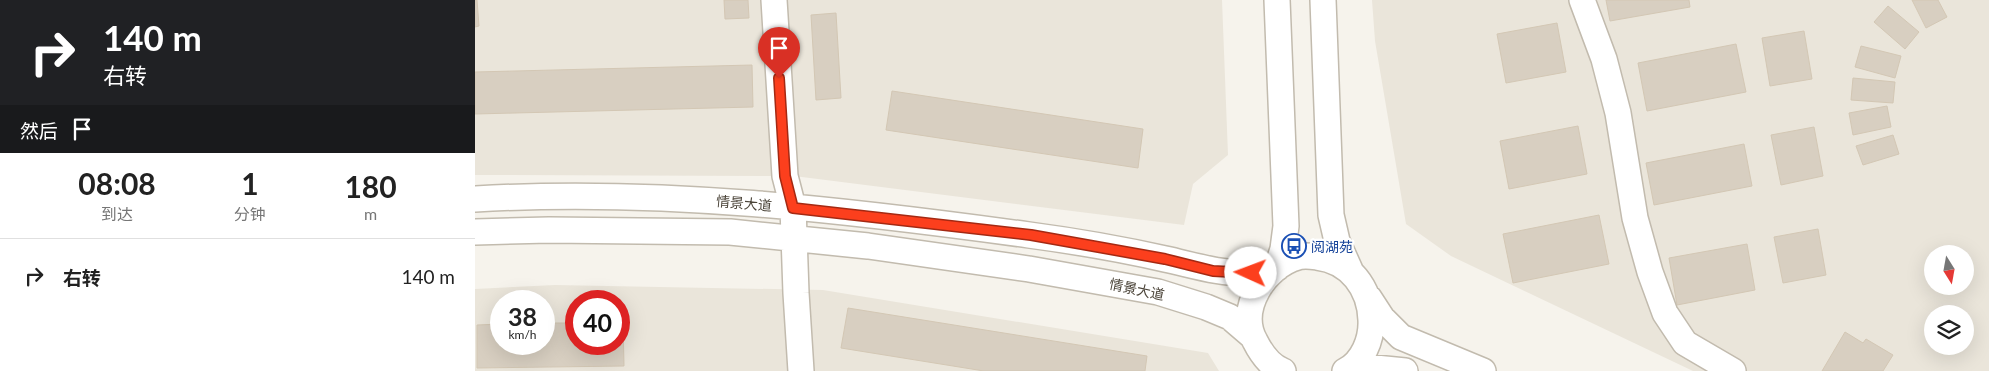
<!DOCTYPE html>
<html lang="zh">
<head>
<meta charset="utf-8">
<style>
  :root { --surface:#fff; --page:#f2f2f2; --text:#222; --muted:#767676; --line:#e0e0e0 }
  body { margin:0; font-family:Lato,"Noto Sans SC",sans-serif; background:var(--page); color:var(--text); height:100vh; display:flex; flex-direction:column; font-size:19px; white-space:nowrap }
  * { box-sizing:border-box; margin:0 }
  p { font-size:16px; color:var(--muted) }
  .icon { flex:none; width:28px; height:28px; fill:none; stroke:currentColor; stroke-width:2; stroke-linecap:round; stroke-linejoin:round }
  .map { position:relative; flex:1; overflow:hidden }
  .details { display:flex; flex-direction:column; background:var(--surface); width:475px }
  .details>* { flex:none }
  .banner { background:#202124; color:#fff; overflow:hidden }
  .needle { width:32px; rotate:169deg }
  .fabs { position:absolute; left:1449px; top:245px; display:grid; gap:10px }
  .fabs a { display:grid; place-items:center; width:50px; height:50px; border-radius:50%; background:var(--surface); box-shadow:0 5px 20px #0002; font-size:25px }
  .speed { position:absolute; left:15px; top:290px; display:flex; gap:10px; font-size:25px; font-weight:700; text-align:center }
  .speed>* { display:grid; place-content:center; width:65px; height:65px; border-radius:50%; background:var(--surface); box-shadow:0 5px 20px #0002; line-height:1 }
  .speed small { font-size:12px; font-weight:400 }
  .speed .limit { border:8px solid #d22; background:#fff; color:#111 }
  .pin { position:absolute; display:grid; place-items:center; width:42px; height:42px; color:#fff; margin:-51px -21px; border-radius:50% 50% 50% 0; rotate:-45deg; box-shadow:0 0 5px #0007 }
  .pin .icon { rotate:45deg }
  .me { position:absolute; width:55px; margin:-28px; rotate:272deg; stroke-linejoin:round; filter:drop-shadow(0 0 4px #0008) }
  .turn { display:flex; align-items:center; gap:18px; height:105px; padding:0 20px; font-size:22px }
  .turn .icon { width:65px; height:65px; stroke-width:2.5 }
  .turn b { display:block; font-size:35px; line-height:42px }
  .then { display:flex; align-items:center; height:48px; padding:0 20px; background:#0003; gap:10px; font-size:19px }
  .eta { display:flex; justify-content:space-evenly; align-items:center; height:85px; text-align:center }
  .eta b { font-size:30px; font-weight:700; line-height:35px }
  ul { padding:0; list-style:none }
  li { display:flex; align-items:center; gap:15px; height:75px; padding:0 20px; border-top:1px solid var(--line) }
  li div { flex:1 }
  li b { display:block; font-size:19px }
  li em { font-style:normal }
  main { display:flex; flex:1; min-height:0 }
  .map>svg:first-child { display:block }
  .residential { fill:#eae5da; fill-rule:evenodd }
  .building { fill:#d8cfc1; stroke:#d3c7b4 }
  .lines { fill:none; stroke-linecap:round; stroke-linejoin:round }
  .minor-casing { stroke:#c2bbae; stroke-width:28 }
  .minor { stroke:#fff; stroke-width:25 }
  .route-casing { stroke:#a42913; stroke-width:12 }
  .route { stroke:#fc3f1d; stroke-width:9 }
  .labels { text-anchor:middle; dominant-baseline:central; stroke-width:4.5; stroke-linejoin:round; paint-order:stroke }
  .street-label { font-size:14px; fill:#4b4439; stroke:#fff }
  .transit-label { font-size:14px; fill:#164399; stroke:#fff; text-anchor:start }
</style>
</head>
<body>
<main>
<section class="details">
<div class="banner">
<div class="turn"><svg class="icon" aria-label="right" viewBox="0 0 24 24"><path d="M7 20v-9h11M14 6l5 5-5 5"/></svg><div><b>140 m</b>右转</div></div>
<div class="then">然后<svg class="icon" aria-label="arrive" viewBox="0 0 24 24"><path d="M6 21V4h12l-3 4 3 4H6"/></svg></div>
</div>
<div class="eta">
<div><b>08:08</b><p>到达</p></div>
<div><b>1</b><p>分钟</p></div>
<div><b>180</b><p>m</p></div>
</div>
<ul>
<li><svg class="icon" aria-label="right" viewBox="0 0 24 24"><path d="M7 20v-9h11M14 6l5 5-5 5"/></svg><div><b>右转</b></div><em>140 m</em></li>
</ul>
</section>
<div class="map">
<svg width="1514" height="371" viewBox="0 0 1514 371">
  <rect width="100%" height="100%" fill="#f6f3ec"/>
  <path class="residential" d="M0 0H747L753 155 718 184 709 225 319 176 0 175Z
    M897 0H1514V371H1218L976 256 931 224 900 41ZM1458 254H1490V286H1458ZM1458 314H1490V346H1458Z
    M80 285 348 290 733 353 744 371H0V289ZM26 301H69V344H26ZM101 301H144V344H101Z"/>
  <path class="building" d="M0 0H2L4 26 0 27Z
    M249 0H273L274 18 250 19Z
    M1131 0H1214L1215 7 1135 21Z
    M1437 0H1463L1472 17 1451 28Z
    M1413 6 1444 32 1430 49 1399 22Z
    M361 13 366 98 341 100 336 15Z
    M1082 23 1091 72 1031 83 1022 34Z
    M1329 31 1337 79 1295 86 1287 38Z
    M1261 44 1271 92 1172 111 1163 63Z
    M1386 46 1426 56 1420 78 1380 67Z
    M277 65 278 107 0 114V72Z
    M1378 78 1420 82 1418 103 1376 100Z
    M417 91 668 129 663 168 411 130Z
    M1412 106 1416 127 1378 135 1374 113Z
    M1103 126 1112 174 1034 189 1025 141Z
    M1339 127 1348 176 1306 185 1296 135Z
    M1418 135 1424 154 1388 165 1381 146Z
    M1269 144 1277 186 1179 205 1171 163Z
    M1124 215 1134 264 1038 283 1028 234Z
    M1343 229 1351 275 1308 283 1299 237Z
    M1272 244 1280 290 1202 305 1194 258Z
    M373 308 672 356 670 371H509L366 348Z
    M144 322H148L149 366 2 368V325L26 324V344H69V323H101V344H144Z
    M1370 332 1388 343 1391 339 1418 355 1408 371H1347Z"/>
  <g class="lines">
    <defs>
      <path id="minor" d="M299 0 310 176 318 207 321 293 326 371
        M848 0 856 215 862 241 875 270
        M1107 0 1129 59 1143 113 1160 218 1175 272 1190 313 1210 343 1258 371
        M0 199C185 188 371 210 554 235 599 241 646 249 690 259 718 265 745 274 774 273 783 273 793 270 802 268L808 249 811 226 802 0
        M0 232 74 230 255 232 393 246 554 269 683 292 731 307 755 317 776 335
        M894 298 907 318 926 337 1008 371
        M875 369 890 367 930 371
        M808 371C795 366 786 353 780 341 762 309 790 266 823 257 829 255 836 256 842 257 875 261 895 288 896 320 897 339 888 362 870 371"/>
    </defs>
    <use href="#minor" class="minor-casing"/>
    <use href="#minor" class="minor"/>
  </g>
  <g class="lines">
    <defs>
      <path id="route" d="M304 78 310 176 318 208 556 235 690 259 738 271 776 273"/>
    </defs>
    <use href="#route" class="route-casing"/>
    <use href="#route" class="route"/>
  </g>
  <defs>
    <symbol id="bus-ring" viewBox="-11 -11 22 22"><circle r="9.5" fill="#fff" stroke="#1a4fb4" stroke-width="1.5"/><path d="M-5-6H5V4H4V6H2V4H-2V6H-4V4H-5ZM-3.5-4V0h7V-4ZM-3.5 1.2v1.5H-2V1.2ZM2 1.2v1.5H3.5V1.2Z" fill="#1a4fb4"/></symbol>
  </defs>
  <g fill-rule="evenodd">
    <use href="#bus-ring" x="805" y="232" width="28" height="28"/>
  </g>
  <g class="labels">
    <g class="street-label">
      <text transform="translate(269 203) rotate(5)">情景大道</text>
      <text transform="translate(662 289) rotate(12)">情景大道</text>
    </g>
    <g class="transit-label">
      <text x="836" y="246">阅湖苑</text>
    </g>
  </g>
</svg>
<div class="fabs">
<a><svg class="needle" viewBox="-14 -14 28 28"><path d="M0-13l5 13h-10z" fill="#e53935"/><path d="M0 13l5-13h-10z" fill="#767676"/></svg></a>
<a><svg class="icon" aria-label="layers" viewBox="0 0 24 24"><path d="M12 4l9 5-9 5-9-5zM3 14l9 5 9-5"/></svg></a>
</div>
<div class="speed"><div>38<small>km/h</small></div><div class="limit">40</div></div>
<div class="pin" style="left:304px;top:78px;background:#d93025"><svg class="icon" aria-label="arrive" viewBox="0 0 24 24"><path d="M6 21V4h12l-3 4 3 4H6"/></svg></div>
<svg class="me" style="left:776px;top:273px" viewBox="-20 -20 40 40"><circle r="19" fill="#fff"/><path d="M0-13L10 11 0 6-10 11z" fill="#fc3f1d"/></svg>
</div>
</main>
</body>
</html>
